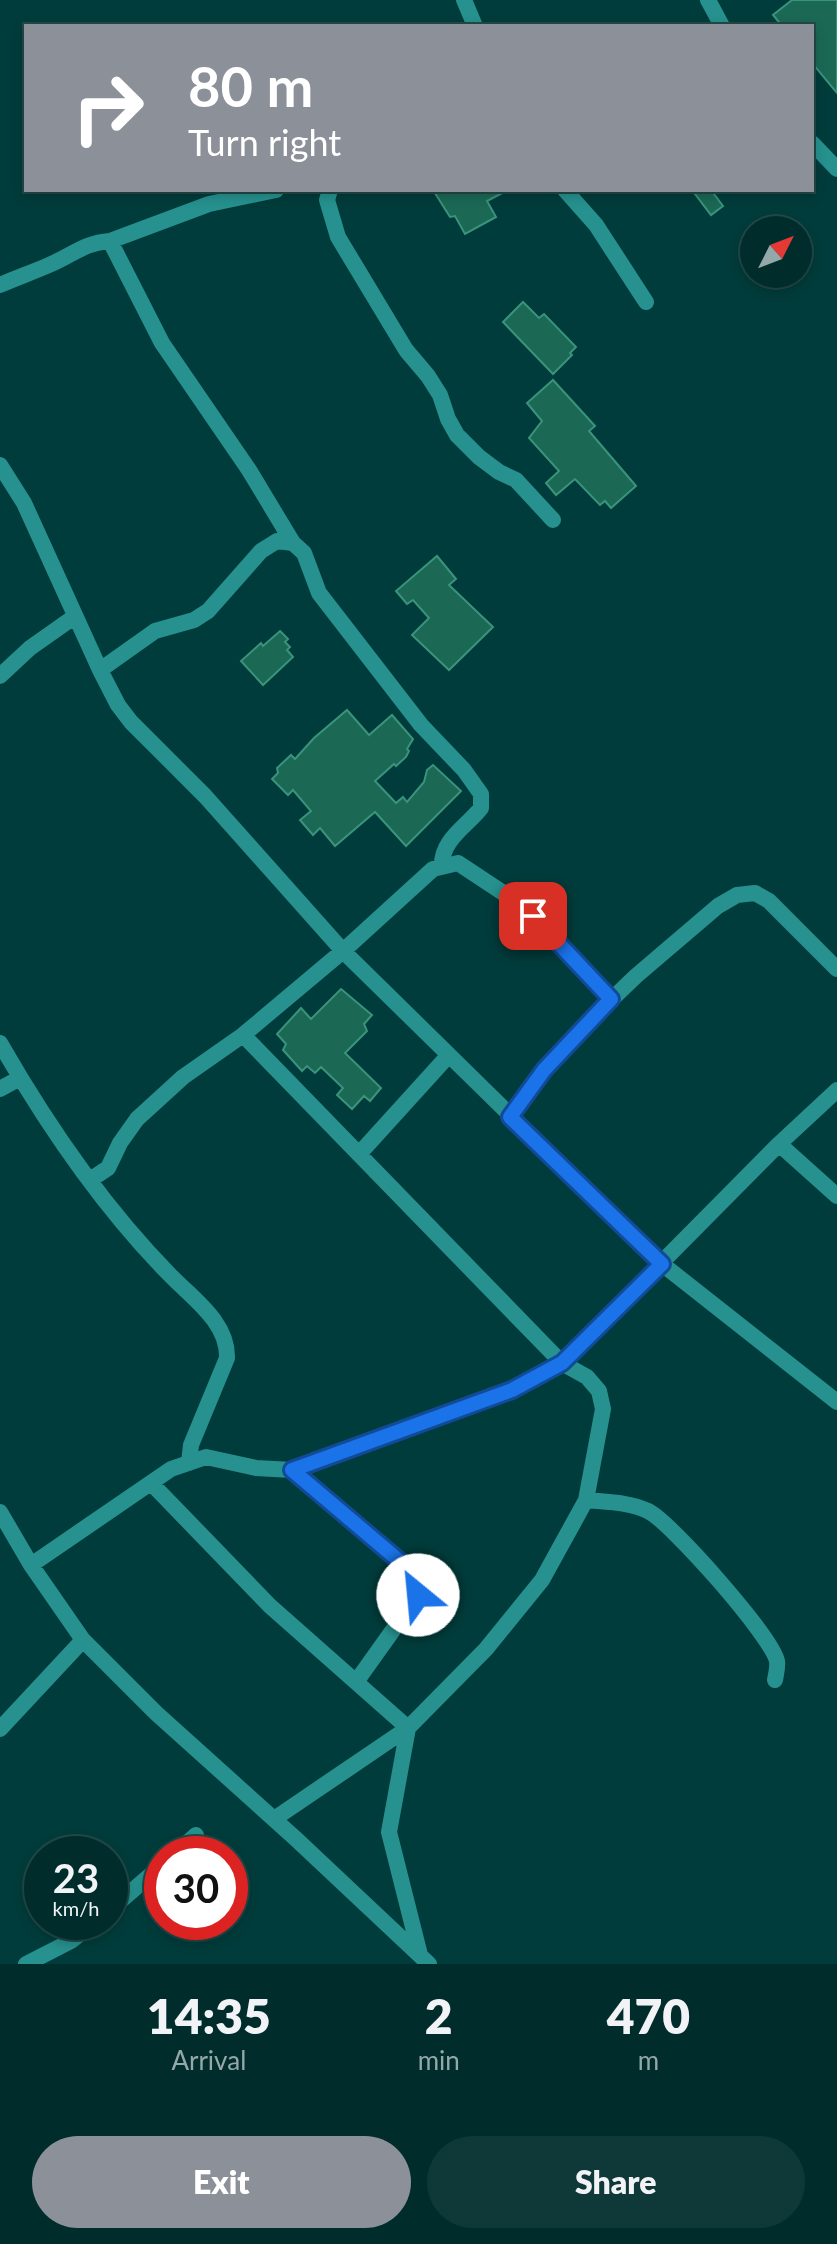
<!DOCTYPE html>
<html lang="en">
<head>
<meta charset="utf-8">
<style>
  :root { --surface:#002d2c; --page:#0e3938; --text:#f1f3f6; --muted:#95a8a9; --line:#224948; --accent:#8c9099 }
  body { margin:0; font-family:Lato,sans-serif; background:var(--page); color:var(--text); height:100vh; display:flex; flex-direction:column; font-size:30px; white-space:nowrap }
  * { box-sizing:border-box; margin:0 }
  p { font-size:26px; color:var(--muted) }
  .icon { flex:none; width:44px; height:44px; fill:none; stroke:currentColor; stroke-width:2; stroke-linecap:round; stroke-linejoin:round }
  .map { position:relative; height:1964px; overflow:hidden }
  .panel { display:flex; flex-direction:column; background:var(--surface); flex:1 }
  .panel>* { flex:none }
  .top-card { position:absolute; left:24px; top:24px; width:790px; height:168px; border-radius:0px; box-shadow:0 4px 12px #0003,0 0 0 2px var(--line); background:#8c9099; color:#fff; overflow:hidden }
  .needle { width:52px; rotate:48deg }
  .buttons { position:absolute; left:740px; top:216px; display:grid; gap:16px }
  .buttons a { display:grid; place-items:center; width:72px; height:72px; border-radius:50%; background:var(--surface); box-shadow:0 4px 12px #0003,0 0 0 2px var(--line); font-size:40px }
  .speed { position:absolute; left:24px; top:1836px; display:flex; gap:16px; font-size:40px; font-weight:700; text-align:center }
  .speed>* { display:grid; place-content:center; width:104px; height:104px; border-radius:50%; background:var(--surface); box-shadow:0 4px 12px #0003,0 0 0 2px var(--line); line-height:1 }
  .speed small { font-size:20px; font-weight:400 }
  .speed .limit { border:12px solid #d22; background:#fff; color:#111 }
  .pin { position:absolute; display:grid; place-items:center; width:68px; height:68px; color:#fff; margin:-34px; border-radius:16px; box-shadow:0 4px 12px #0006 }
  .me { position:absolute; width:88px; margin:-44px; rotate:332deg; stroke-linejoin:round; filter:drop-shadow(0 0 6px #0008) }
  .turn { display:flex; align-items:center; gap:28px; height:168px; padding:0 32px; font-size:36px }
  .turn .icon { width:104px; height:104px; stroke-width:2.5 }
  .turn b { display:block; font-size:56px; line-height:68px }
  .eta { display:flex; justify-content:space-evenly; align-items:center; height:136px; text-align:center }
  .eta b { font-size:48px; font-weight:800; line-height:56px }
  .button { display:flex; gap:16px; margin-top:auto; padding:16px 32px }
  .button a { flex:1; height:92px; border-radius:48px; background:var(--accent); color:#fff; font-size:32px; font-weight:800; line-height:92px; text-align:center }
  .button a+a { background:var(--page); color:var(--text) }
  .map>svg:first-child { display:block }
  .building { fill:#1b6855; stroke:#3a937b; stroke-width:2 }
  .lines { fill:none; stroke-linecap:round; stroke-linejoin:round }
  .minor { stroke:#26918e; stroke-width:16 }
  .route-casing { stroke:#114b97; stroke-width:20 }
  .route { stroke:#1a73e8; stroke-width:14 }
</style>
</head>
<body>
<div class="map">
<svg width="837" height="1964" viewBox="0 0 837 1964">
  <rect width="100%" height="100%" fill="#003c3b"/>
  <path class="building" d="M792 0H837V93L812 63V26H782L773 15Z
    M433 190H508L487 201 496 217 465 234 455 216 450 217Z
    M692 190H711L723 206 711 215Z
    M523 302 539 318 544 314 576 347 570 353 572 355 553 374 503 322Z
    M553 380 595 426 589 431 636 486 611 508 605 501 600 505 575 479 556 495 546 483 559 471 529 438 542 421 527 403Z
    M437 556 456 579 449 585 493 627 449 670 412 635 429 618 413 600 407 604 396 591Z
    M280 631 288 639 285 642 290 647 287 650 293 657 263 685 241 661 261 643 263 646Z
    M347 710 369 735 392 715 413 739 407 749 409 751 406 757 396 766 394 764 375 781 396 803 403 797 407 802 424 782 427 770 433 765 461 791 406 846 375 812 335 846 320 828 313 835 300 820 311 811 293 790 288 795 272 779 278 773 277 768 291 755 295 759 314 738Z
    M341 989 372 1015 364 1024 367 1031 345 1053 381 1088 370 1101 364 1096 352 1109 337 1095 343 1088 321 1067 315 1073 307 1066 302 1071 283 1050 286 1044 277 1034 301 1008 311 1019Z"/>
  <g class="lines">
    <path class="minor" d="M464 0 475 26
      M708 0 722 26
      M812 143 837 169
      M330 190 327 200 338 237 406 350 428 376 440 395 448 419 457 435 479 457 499 472 516 480 553 520
      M565 190 596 225 646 302
      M110 241 162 343 249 470 293 543
      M0 285C16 278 33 272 49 265 73 255 83 243 110 241L209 204 276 190
      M0 465 24 503 100 670 118 705 131 722 205 796 343 951 662 1264 837 1402
      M100 670 155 631 194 620 208 611 261 551 277 541 293 543 304 553 319 593 421 725 464 770 481 794V808C466 827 441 840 442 866
      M0 676 30 648 74 617
      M243 1035 562 1363 587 1377 599 1391 603 1409 586 1500 542 1580 486 1649 408 1728 389 1832 420 1955
      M0 1043C47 1125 103 1207 170 1275 193 1299 228 1322 227 1358L191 1445 189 1463
      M0 1089 20 1078
      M510 1117 544 1070 587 1023 636 976 718 906 737 895 755 893 769 901 837 969
      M779 1144 837 1196
      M360 1153 448 1056
      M90 1180 108 1168 120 1143 137 1119 183 1077 243 1035 343 951 433 869 458 863 520 904 611 999
      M292 1470 410 1570 417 1579 418 1595 356 1682
      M151 1483 270 1606 408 1728 274 1819
      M586 1500C606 1502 630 1502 648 1511 671 1522 772 1637 777 1661 778 1667 776 1674 775 1680
      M0 1512 31 1565 83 1640 156 1713 296 1839 429 1964
      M31 1565 171 1469 206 1457 256 1468 292 1470 512 1390 562 1363 779 1144 837 1090
      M0 1729 83 1640
      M175 1854 196 1835
      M110 1910 162 1865
      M26 1964 71 1941 95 1922"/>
  </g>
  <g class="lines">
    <defs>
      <path id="route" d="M418 1595 417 1579 410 1570 292 1470 512 1390 562 1363 662 1264 510 1117 544 1070 611 999 533 916"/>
    </defs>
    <use href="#route" class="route-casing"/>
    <use href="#route" class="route"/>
  </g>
</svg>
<div class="buttons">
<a><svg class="needle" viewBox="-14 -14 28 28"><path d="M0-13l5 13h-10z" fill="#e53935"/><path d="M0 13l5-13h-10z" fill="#95a8a9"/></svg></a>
</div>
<div class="speed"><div>23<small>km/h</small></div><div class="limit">30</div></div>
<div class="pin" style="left:533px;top:916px;background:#d93025"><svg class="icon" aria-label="arrive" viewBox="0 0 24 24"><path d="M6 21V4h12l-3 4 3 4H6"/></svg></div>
<svg class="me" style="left:418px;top:1595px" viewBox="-20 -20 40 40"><circle r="19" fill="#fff"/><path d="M0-13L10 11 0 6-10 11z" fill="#1a73e8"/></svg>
<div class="top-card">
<div class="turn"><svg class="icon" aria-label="right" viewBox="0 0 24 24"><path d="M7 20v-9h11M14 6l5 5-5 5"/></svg><div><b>80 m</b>Turn right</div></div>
</div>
</div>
<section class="panel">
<div class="eta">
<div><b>14:35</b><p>Arrival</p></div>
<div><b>2</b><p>min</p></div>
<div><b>470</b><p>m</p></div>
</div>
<div class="button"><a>Exit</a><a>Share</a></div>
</section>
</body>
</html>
